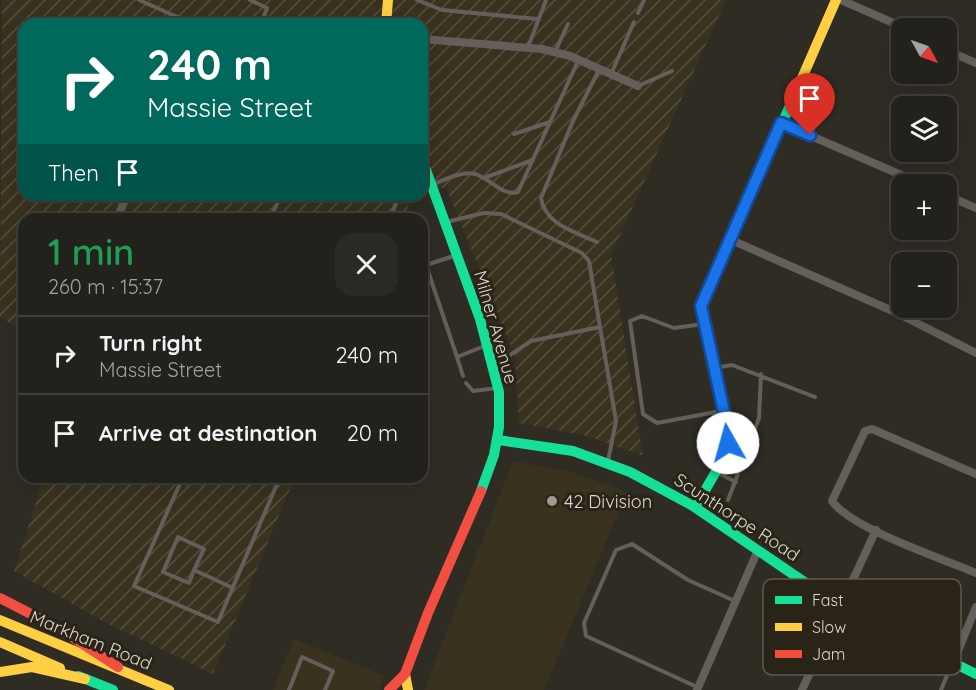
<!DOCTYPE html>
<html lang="en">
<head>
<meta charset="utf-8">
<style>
  :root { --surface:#23211b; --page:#2b2924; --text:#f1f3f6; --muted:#a3a3a3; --line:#403e3a }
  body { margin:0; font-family:Quicksand,sans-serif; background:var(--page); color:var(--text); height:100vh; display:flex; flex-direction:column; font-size:22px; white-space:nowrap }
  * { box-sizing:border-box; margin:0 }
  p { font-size:20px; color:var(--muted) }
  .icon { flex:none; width:33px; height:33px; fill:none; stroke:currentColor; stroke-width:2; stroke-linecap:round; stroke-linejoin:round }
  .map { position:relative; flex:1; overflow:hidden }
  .panel { position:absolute; left:18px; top:213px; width:410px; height:270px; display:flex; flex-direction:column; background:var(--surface); border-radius:18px; box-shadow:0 6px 24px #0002,0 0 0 2px var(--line) }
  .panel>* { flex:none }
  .top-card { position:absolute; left:18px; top:18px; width:410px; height:183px; border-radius:18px; box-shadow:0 6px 24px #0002,0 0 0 2px var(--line); background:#00695c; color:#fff; overflow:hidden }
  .needle { width:39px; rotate:130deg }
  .fabs { position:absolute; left:891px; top:18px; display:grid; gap:12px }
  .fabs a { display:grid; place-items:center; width:66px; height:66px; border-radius:12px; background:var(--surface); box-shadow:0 6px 24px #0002,0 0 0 2px var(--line); font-size:30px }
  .pin { position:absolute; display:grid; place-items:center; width:51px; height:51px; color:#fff; margin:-62px -26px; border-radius:50% 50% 50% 0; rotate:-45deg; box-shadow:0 0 6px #0007 }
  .pin .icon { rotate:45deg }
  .me { position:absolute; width:66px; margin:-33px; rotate:353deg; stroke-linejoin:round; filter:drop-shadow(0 0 4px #0008) }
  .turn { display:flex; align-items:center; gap:21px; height:126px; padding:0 30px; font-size:27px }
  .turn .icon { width:78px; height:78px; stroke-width:2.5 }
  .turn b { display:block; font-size:42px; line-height:51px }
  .then { display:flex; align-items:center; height:57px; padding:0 30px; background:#0003; gap:12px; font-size:22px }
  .round { display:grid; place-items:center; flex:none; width:63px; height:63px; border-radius:18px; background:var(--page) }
  .overview { display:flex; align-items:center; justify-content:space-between; height:102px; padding:0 30px }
  h1 { font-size:36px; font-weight:600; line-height:45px; color:#1e9e55 }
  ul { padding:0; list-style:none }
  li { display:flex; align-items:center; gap:18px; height:78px; padding:0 30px; border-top:2px solid var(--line) }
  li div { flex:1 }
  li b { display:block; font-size:22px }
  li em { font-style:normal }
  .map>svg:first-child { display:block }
  .built { fill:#39321f }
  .industrial { fill:url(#industrial-furrows) }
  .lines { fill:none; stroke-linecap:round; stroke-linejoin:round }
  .lane { stroke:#645f5b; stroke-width:4 }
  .street { stroke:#645f5b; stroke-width:8 }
  .fast { stroke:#16e098; stroke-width:10 }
  .slow { stroke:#ffcf43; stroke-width:10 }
  .jam { stroke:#f24e42; stroke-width:10 }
  .route-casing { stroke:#114b97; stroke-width:15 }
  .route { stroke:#1a73e8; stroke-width:10 }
  .poi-dot { fill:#9f9c93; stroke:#292417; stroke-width:2 }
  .labels { text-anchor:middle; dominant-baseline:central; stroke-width:6; stroke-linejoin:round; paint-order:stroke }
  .street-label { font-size:18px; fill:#dbd8cf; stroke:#292417 }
  .poi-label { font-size:18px; fill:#dbd8cf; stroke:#292417; text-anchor:start }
  .key { fill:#292417; stroke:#5e5a4e; stroke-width:1.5 }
  .key-label { font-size:16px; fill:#dbd8cf }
</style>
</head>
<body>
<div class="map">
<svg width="976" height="690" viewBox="0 0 976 690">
  <defs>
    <pattern id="industrial-furrows" width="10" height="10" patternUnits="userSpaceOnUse" patternTransform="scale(1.5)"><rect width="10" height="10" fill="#39321f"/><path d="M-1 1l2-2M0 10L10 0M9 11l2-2" fill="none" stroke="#554f3e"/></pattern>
  </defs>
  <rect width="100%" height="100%" fill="#2f2c24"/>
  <path class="built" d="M513 461 571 472 627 492 544 690H424Z
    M294 639 385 676 379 690H273Z"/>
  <path class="industrial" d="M2 0H726L611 255 643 456 587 436 519 423 515 356 446 187 422 194V24H24V195H419L412 197 403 219H24V332L0 317Z
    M44 477H295L213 674 106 623 14 571Z"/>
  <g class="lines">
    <path class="lane" d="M139 0 193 24
      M250 0 267 8 261 24
      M417 0 442 10 538 19
      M638 13 644 0
      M528 47 546 0
      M555 52 568 24
      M611 74 634 22
      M638 86 672 71
      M514 134 550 122
      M484 178 533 160
      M434 184C446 179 462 171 475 174 490 178 503 197 518 192L578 61
      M270 219 281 195
      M390 219 399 195
      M446 222 484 213 501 214 582 253 589 261 600 327
      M597 242C576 232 545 225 541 198L573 121 599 70
      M426 265 454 256
      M422 266 426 265 457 357 487 345
      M704 324 674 328 642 316 630 321 643 414 657 423 721 411
      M457 357 463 376
      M495 365 531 341 600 327 616 421 608 461
      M714 368 732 365 815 397
      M466 383 473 391 498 388
      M716 472 736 482
      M183 477 134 586 218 622 280 477
      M728 500 759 418 761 374
      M194 570 189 583 163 572 178 537 204 549 194 570 233 588
      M697 687 586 636 584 623 616 550 632 544 688 580 735 601
      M289 690 302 657 333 671 325 690
      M941 690 952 663"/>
    <path class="street" d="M841 0 905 28
      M422 39 542 49 570 56 638 86
      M946 50 976 63
      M781 123 922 184
      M946 195 976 208
      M117 219 127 195
      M729 239 895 312 976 353
      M976 474 872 429 865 431 832 501C852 529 941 558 976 573
      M953 663 976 607
      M697 690 758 550
      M802 690 876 530"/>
    <path class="fast" d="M422 159 480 319 499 392V427L494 455 481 491
      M498 440 573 451 630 472 693 506 841 607 976 674
      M696 506 718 468 727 437 701 306 796 92
      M78 676 113 690"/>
    <path class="slow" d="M386 24 388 0
      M796 92 836 0
      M0 620 169 690
      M0 642 60 668
      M0 672 32 667 85 679
      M405 674 408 690"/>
    <path class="jam" d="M0 598 58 628 118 667
      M389 690 405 674 428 613 481 491"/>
  </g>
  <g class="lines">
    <defs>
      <path id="route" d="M728 443 727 426 701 306 781 123 810 135"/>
    </defs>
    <use href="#route" class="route-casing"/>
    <use href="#route" class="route"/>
  </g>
  <circle class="poi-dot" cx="552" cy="501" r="6"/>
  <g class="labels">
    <g class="street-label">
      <text transform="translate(496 327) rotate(74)">Milner Avenue</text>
      <text transform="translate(737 517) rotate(33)">Scunthorpe Road</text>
      <text transform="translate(91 640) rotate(22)">Markham Road</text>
    </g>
    <g class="poi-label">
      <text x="564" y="501">42 Division</text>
    </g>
  </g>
  <rect x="763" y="579" width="198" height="96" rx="9" class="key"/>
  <rect x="775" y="596" width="27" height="8" fill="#16e098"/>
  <rect x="775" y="623" width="27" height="8" fill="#ffcf43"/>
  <rect x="775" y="650" width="27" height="8" fill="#f24e42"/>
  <g class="key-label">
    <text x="812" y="606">Fast</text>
    <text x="812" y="633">Slow</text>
    <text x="812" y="660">Jam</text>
  </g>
</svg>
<div class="fabs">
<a><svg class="needle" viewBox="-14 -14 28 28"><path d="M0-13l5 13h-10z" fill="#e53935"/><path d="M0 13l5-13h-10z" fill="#a3a3a3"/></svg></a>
<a><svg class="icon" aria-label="layers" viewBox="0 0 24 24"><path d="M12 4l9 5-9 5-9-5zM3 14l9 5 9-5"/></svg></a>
<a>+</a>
<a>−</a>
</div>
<div class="pin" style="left:810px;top:135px;background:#d93025"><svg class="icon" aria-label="arrive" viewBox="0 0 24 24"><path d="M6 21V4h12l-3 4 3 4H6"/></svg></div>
<svg class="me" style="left:728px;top:443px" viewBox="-20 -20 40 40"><circle r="19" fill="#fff"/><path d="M0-13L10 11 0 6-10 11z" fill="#1a73e8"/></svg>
<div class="top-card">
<div class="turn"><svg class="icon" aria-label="right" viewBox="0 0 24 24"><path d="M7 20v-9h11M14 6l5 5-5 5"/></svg><div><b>240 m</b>Massie Street</div></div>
<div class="then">Then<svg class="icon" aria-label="arrive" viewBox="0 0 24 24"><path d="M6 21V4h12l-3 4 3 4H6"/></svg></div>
</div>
<section class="panel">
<div class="overview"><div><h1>1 min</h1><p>260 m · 15:37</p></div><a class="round"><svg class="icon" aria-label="close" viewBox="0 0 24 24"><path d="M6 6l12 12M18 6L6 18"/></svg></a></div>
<ul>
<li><svg class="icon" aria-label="right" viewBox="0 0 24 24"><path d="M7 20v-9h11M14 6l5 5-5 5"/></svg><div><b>Turn right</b><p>Massie Street</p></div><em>240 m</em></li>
<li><svg class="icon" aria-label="arrive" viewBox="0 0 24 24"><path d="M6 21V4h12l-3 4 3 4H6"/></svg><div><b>Arrive at destination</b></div><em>20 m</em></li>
</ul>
</section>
</div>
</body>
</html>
